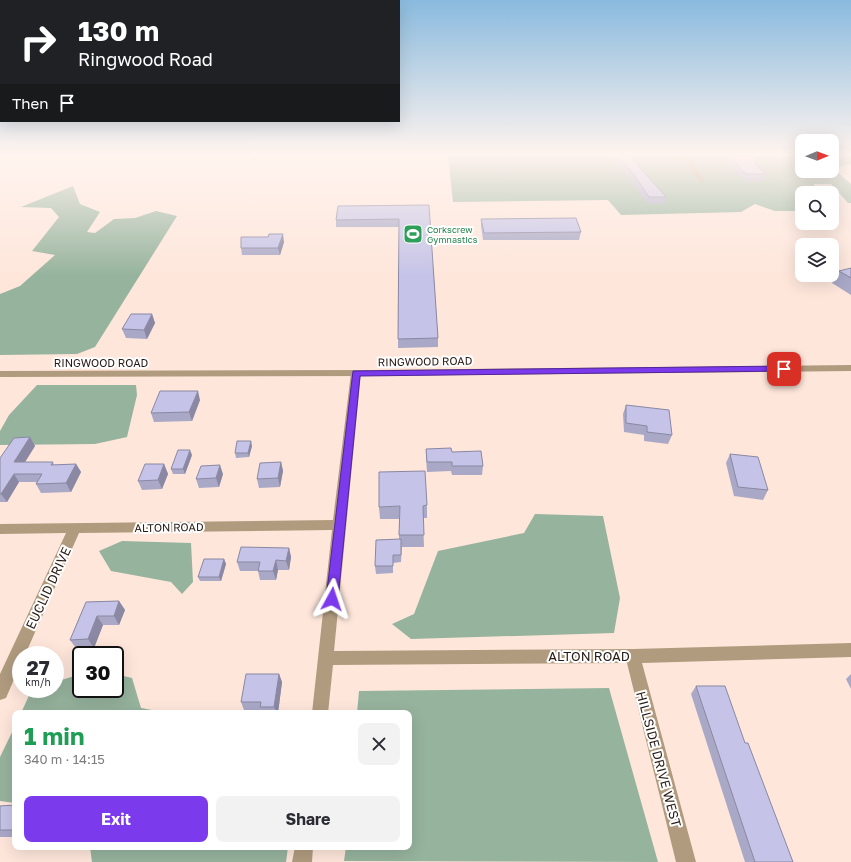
<!DOCTYPE html>
<html lang="en">
<head>
<meta charset="utf-8">
<style>
  :root { --surface:#fff; --page:#f2f2f3; --text:#2b2b33; --muted:#7c7c81; --accent:#7c3aed }
  body { margin:0; font-family:"Golos Text",sans-serif; background:var(--page); color:var(--text); height:100vh; display:flex; flex-direction:column; font-size:15px; white-space:nowrap }
  * { box-sizing:border-box; margin:0 }
  p { font-size:13px; color:var(--muted) }
  .icon { flex:none; width:22px; height:22px; fill:none; stroke:currentColor; stroke-width:2; stroke-linecap:round; stroke-linejoin:round }
  .map { position:relative; flex:1; overflow:hidden }
  .details { position:absolute; left:12px; top:710px; width:400px; height:140px; display:flex; flex-direction:column; background:var(--surface); border-radius:8px; box-shadow:0 4px 16px #0002 }
  .details>* { flex:none }
  .banner { position:absolute; left:0px; top:0px; width:400px; height:122px; box-shadow:0 4px 16px #0002; background:#202124; color:#fff; overflow:hidden }
  .needle { width:26px; rotate:89deg }
  .tools { position:absolute; left:795px; top:134px; display:grid; gap:8px }
  .tools a { display:grid; place-items:center; width:44px; height:44px; border-radius:8px; background:var(--surface); box-shadow:0 4px 16px #0002; font-size:20px }
  .speed { position:absolute; left:12px; top:646px; display:flex; gap:8px; font-size:20px; font-weight:700; text-align:center }
  .speed>* { display:grid; place-content:center; width:52px; height:52px; border-radius:50%; background:var(--surface); box-shadow:0 4px 16px #0002; line-height:1 }
  .speed small { font-size:10px; font-weight:400 }
  .speed .limit { border:2px solid #111; border-radius:6px; background:#fff; color:#111 }
  .pin { position:absolute; display:grid; place-items:center; width:34px; height:34px; color:#fff; margin:-17px; border-radius:8px; box-shadow:0 2px 6px #0006 }
  .me { position:absolute; width:44px; margin:-22px; rotate:5deg; stroke-linejoin:round; filter:drop-shadow(0 0 3px #0008) }
  .turn { display:flex; align-items:center; gap:14px; height:84px; padding:0 12px; font-size:18px }
  .turn .icon { width:52px; height:52px; stroke-width:2.5 }
  .turn b { display:block; font-size:28px; line-height:34px }
  .then { display:flex; align-items:center; height:38px; padding:0 12px; background:#0003; gap:8px; font-size:15px }
  .round { display:grid; place-items:center; flex:none; width:42px; height:42px; border-radius:8px; background:var(--page) }
  .head { display:flex; align-items:center; justify-content:space-between; height:68px; padding:0 12px }
  h1 { font-size:24px; font-weight:700; line-height:30px; color:#1e9e55 }
  .cta { display:flex; gap:8px; margin-top:auto; padding:8px 12px }
  .cta a { flex:1; height:46px; border-radius:8px; background:var(--accent); color:#fff; font-size:16px; font-weight:700; line-height:46px; text-align:center }
  .cta a+a { background:var(--page); color:var(--text) }
  .map>svg:first-child { display:block }
  .forest { fill:#96b39d }
  .lines { fill:none; stroke-linecap:round; stroke-linejoin:round }
  .minor { fill:#b09b7e; fill-rule:evenodd }
  .tertiary { fill:#b09b7e; fill-rule:evenodd }
  .wall { fill:#a9a8c7 }
  .shaded-wall { fill:#8a88a2 }
  .building { fill:#c5c3e7; stroke:#8a88a2 }
  .route { fill:#7c3aed; stroke:#51269a }
  .labels { text-anchor:middle; dominant-baseline:central; stroke-width:4; stroke-linejoin:round; paint-order:stroke }
  .far-leisure-label { font-size:9px; fill:#27864d; stroke:#fff; text-anchor:start }
  .street-label { font-size:11px; fill:#291b15; stroke:#fff }
  .near-street-label { font-size:13px; fill:#291b15; stroke:#fff }
</style>
</head>
<body>
<div class="map">
<svg width="851" height="862" viewBox="0 0 851 862">
  <rect width="100%" height="100%" fill="#fee6db"/>
  <path class="forest" d="M448 155H802V171H832V155H851V164L833 168 851 184V203H848L831 184H814L815 193H802V211H775L755 204 741 212 621 215 608 200 453 202Z
    M73 186 80 204 100 212 87 232 95 233 114 219 135 218 156 211 177 216 95 347 77 354 0 355V294L20 286 55 255 32 251 59 217 51 208 21 207Z
    M37 385H136L137 395 127 437 95 444 0 445V431L9 415Z
    M535 514 603 516 620 598 614 633 411 639 392 624 414 614 438 551 524 533Z
    M122 541 191 543 193 582 182 594 171 582 111 571 99 551Z
    M81 674V689H115V674L132 678 141 708 168 713H21L32 689H55V682Z
    M609 688 658 862 344 861 346 847H409V713H357L359 691Z
    M15 726V803L0 801V757Z
    M90 847H288L286 862H92Z"/>
  <g class="lines">
    <path class="minor" d="M680 155H686L705 181 704 182H700Z
      M356 370 361 373 334 651 633 649 851 643V657L642 663 696 862H676L627 663 333 665 328 713H312L332 530 79 533 25 655H21V663L6 698 0 700V674L66 533 0 534V524L333 520 351 373Z
      M295 847H313L312 862H292Z"/>
    <path class="tertiary" d="M851 365V371L373 376 0 377V371L373 370Z"/>
  </g>
  <path class="wall" d="M609 155H630L634 161 666 197 664 204H648L630 180Z
    M727 155H753L756 165 765 174 763 181H744L731 167 729 158Z
    M429 205 438 338V347L398 348 399 227H336V220Z
    M481 219 581 232 579 240H483L481 226Z
    M284 242 280 255H242L241 248Z
    M851 268V295L832 283 839 271Z
    M152 314 155 323 147 339 126 338 122 329Z
    M200 400 192 421 154 422 151 413Z
    M626 405 672 435 668 444 644 441V435L624 432 623 414Z
    M30 437 35 446 25 462H53L54 465 76 464 81 472 71 492 41 493 36 484 37 482H19L7 502H0V458Z
    M252 446 249 457 236 458 235 453Z
    M426 449 452 452 483 466 482 475H452L451 471 427 472 426 458Z
    M730 454 768 490 763 500 734 496 726 463Z
    M192 455 185 474H173L171 469Z
    M281 462 283 471 280 487 259 488 257 479Z
    M164 464 168 474 162 489 142 490 138 481Z
    M223 474 219 487 199 488 196 479Z
    M427 505V518H423L424 547H402L401 562 393 563V573L376 574 375 566 399 539V519H380L379 507Z
    M289 548 291 557 289 570H278L276 580H260L258 571H240L237 562Z
    M224 559 226 564 221 581H200L198 577Z
    M119 601 125 610 119 625H103L94 648H76L70 640 86 602Z
    M279 674 282 682 278 713H263L261 710H244L241 702Z
    M851 674V689L846 679Z
    M696 686 745 743 793 862H745L691 694Z
    M15 805V837H0V806Z"/>
  <path class="shaded-wall" d="M283 234 284 242 280 255 278 248Z
    M152 314 155 323 147 339 144 330Z
    M198 391 200 400 192 421 189 412Z
    M30 437 35 446 20 470 14 462Z
    M251 441 252 446 249 457 248 453Z
    M190 450 192 455 185 474 183 469Z
    M281 462 283 471 280 487 278 478Z
    M76 464 81 472 71 492 66 483Z
    M164 464 168 474 162 489 158 480Z
    M220 465 223 474 219 487 216 478Z
    M14 474 19 482 7 502 1 494Z
    M289 548 291 557 289 570 286 561Z
    M224 559 226 564 221 581 219 577Z
    M276 560 278 570 276 580 273 571Z
    M119 601 125 610 119 625 114 616Z
    M97 616 103 625 94 648 88 639Z
    M279 674 282 682 278 713H277L274 707Z"/>
  <path class="building" d="M616 155H630L634 161 666 197H649L632 172Z
    M732 155H753L756 165 765 174H746L733 160Z
    M429 205 438 338 398 339 399 219 336 220 338 206Z
    M576 218 581 232 484 233 481 219Z
    M269 234H283L278 248H241V237H268Z
    M851 268V278L839 271Z
    M131 314H152L144 330 122 329Z
    M160 391H198L189 412 151 413Z
    M626 405 669 410 672 435 647 432V426L626 423Z
    M30 437 14 462H53L51 465 76 464 66 483 36 484 42 474H14L1 494H0V458L14 438Z
    M237 441H251L248 453H235Z
    M451 448 452 452 481 451 483 466H452V462H427L426 449Z
    M178 450H190L183 469H171Z
    M730 454 758 457 768 490 738 487Z
    M281 462 278 478 257 479 260 463Z
    M145 464H164L158 480 138 481Z
    M220 465 216 478 196 479 201 466Z
    M425 471 427 505 423 506 424 535H399L400 506 379 507V472Z
    M401 539V555H393V566H375L376 540Z
    M241 547 289 548 286 561 276 560 273 571H258L260 562H237Z
    M204 559H224L219 577H198Z
    M119 601 114 616H97L88 639 70 640 86 602Z
    M246 674H279L274 707H260L261 702H241Z
    M696 686H725L745 743H748L793 862H755Z
    M15 805V830H0V806Z"/>
  <linearGradient id="sky" x2="0" y2="1"><stop stop-color="#8abade"/><stop offset="0.56" stop-color="#fff4ef"/><stop offset="1" stop-color="#fff4ef" stop-opacity="0"/></linearGradient>
  <rect width="851" height="276" fill="url(#sky)"/>
  <path class="route" d="M784 366 787 367V371L360 376 338 599 336 602 332 604 328 602 326 599 353 371Z"/>
  <defs>
    <symbol id="stadium-square" viewBox="-11 -11 22 22"><rect x="-9" y="-9" width="18" height="18" rx="4" fill="#2e9e5b" stroke="#fff"/><path d="M0-5a6.5 5 0 1 0 0 10a6.5 5 0 1 0 0-10ZM-3.5-1.8h7v3.6h-7Z" fill="#fff"/></symbol>
  </defs>
  <g fill-rule="evenodd">
    <use href="#stadium-square" x="402" y="223" width="22" height="22"/>
  </g>
  <g class="labels">
    <g class="far-leisure-label">
      <text x="427" y="229">Corkscrew<tspan x="427" dy="10">Gymnastics</tspan></text>
    </g>
    <g class="street-label">
      <text transform="translate(425 361) rotate(-1)">RINGWOOD ROAD</text>
      <text x="101" y="362">RINGWOOD ROAD</text>
      <text transform="translate(169 527) rotate(-1)">ALTON ROAD</text>
    </g>
    <g class="near-street-label">
      <text transform="translate(48 588) rotate(-65)">EUCLID DRIVE</text>
      <text x="589" y="656">ALTON ROAD</text>
      <text transform="translate(659 759) rotate(75)">HILLSIDE DRIVE WEST</text>
    </g>
  </g>
</svg>
<div class="tools">
<a><svg class="needle" viewBox="-14 -14 28 28"><path d="M0-13l5 13h-10z" fill="#e53935"/><path d="M0 13l5-13h-10z" fill="#7c7c81"/></svg></a>
<a><svg class="icon" aria-label="search" viewBox="0 0 24 24"><circle cx="10" cy="10" r="6"/><path d="M15 15l6 6"/></svg></a>
<a><svg class="icon" aria-label="layers" viewBox="0 0 24 24"><path d="M12 4l9 5-9 5-9-5zM3 14l9 5 9-5"/></svg></a>
</div>
<div class="speed"><div>27<small>km/h</small></div><div class="limit">30</div></div>
<div class="pin" style="left:784px;top:369px;background:#d93025"><svg class="icon" aria-label="arrive" viewBox="0 0 24 24"><path d="M6 21V4h12l-3 4 3 4H6"/></svg></div>
<svg class="me" style="left:332px;top:599px" viewBox="-20 -20 40 40"><path d="M0-17L14 15 0 8-14 15z" fill="#7c3aed" stroke="#fff" stroke-width="4"/></svg>
<div class="banner">
<div class="turn"><svg class="icon" aria-label="right" viewBox="0 0 24 24"><path d="M7 20v-9h11M14 6l5 5-5 5"/></svg><div><b>130 m</b>Ringwood Road</div></div>
<div class="then">Then<svg class="icon" aria-label="arrive" viewBox="0 0 24 24"><path d="M6 21V4h12l-3 4 3 4H6"/></svg></div>
</div>
<section class="details">
<div class="head"><div><h1>1 min</h1><p>340 m · 14:15</p></div><a class="round"><svg class="icon" aria-label="close" viewBox="0 0 24 24"><path d="M6 6l12 12M18 6L6 18"/></svg></a></div>
<div class="cta"><a>Exit</a><a>Share</a></div>
</section>
</div>
</body>
</html>
